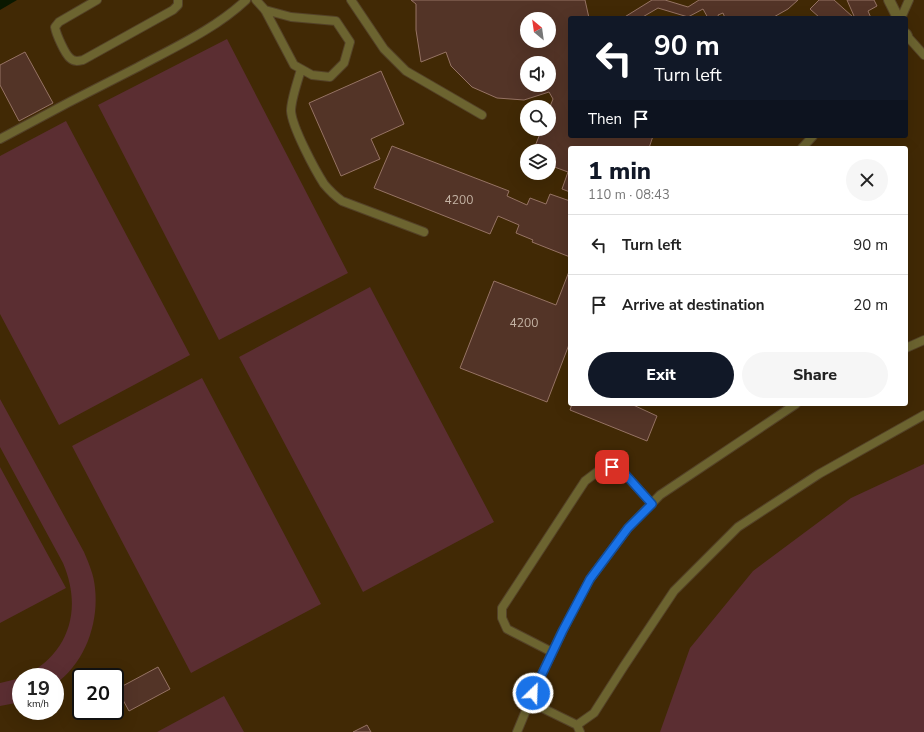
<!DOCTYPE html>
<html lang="en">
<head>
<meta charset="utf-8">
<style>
  :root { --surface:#fff; --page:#f6f6f6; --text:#222; --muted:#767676; --line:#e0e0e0; --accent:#111827 }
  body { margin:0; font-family:"Nunito Sans",sans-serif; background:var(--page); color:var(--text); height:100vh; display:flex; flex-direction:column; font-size:15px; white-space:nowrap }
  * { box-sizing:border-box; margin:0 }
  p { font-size:13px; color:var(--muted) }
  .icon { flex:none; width:22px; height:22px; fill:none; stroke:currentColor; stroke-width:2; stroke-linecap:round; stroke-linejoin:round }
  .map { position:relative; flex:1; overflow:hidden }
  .drawer { position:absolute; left:568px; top:146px; width:340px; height:260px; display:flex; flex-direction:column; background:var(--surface); border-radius:4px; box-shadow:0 4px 16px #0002 }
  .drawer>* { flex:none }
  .banner { position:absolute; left:568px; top:16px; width:340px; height:122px; border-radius:4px; box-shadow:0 4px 16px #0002; background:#111827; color:#fff; overflow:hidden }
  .needle { width:26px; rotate:331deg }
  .tools { position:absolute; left:520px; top:12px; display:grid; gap:8px }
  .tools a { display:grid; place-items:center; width:36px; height:36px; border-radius:50%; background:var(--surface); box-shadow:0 4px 16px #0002; font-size:20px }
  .speed { position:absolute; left:12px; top:668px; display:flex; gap:8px; font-size:20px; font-weight:700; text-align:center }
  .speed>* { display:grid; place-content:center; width:52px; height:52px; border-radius:50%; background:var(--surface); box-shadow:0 4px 16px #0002; line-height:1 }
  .speed small { font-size:10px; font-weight:400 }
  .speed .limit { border:2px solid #111; border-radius:6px; background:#fff; color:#111 }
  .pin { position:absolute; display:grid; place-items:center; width:34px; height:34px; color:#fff; margin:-17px; border-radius:8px; box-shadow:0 2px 6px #0006 }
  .me { position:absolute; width:44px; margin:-22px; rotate:24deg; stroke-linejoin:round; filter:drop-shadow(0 0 3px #0008) }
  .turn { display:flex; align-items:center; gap:14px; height:84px; padding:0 20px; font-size:18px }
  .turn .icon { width:52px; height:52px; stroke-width:2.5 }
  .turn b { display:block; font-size:28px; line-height:34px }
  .then { display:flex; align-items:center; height:38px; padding:0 20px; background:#0003; gap:8px; font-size:15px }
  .round { display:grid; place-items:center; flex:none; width:42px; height:42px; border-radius:21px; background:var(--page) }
  .overview { display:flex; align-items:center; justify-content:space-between; height:68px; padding:0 20px }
  h1 { font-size:24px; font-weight:800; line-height:30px; color:var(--accent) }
  .action { display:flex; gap:8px; margin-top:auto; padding:8px 20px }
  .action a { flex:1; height:46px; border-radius:24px; background:var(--accent); color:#fff; font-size:16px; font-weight:800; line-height:46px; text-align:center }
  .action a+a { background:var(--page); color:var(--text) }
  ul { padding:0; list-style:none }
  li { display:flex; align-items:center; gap:12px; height:60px; padding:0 20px; border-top:1px solid var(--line) }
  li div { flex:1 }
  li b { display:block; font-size:15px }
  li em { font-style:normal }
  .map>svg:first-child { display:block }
  .built { fill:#412905; fill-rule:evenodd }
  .green { fill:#5b2e32 }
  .water { fill:#0a1800 }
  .building { fill:#533427; stroke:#967364; fill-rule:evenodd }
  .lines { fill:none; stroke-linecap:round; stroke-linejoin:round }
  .service-casing { stroke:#544228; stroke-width:10 }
  .minor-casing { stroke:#544228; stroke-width:12 }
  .service { stroke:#6c6430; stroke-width:8 }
  .minor { stroke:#6c6430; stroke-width:10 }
  .route-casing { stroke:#114b97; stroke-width:10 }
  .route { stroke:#1a73e8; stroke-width:7 }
  .labels { text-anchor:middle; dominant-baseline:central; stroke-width:4; stroke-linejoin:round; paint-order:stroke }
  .number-label { font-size:12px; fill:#c5b4a5 }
</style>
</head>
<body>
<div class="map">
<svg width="924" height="732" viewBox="0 0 924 732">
  <rect width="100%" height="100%" fill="#372408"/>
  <path class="built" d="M0 0H924V732H0ZM570 18H906V136H570ZM527 19H549V41H527ZM527 63H549V85H527ZM527 107H549V129H527ZM570 148H906V404H570ZM527 151H549V173H527ZM21 677H55V711H21ZM81 677H115V711H81Z"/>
  <path class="green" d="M227 39 348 273 219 340 98 105Z
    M66 121 190 355 59 425 0 314V156Z
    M370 287 494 522 363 592 239 357Z
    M202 378 321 604 191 673 72 446Z
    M0 399 84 552C89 564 94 575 95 588 99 623 85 663 55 684V677H23C69 654 83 610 63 563L0 447Z
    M924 464V732H660L690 648 753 571 851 498Z
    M0 467 66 588 0 623Z
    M21 678V702L0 706V683Z
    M224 696 244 732H157Z"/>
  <path class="water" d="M0 0H17L0 10Z"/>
  <path class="building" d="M411 0H585L589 18H570V136H653L649 148H570V192L562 189 568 172 549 165V151H533L542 129H549V109L553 99 549 92 524 100 497 98 472 87 451 66 446 52 421 62 416 30V4ZM527 19H549V41H527ZM527 63H549V85H527Z
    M652 0H665L688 7 699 0H798L788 9 772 18H725L723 13 718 15 719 18H708L703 9 688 17 658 8 641 18H623Z
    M819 0H834L853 17 854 16 847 0H874L877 6 868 11 871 18H820L810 9Z
    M25 52 53 103 19 121 0 85V65Z
    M381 71 404 124 371 139 380 159 341 176 309 103Z
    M392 146 509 191 507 196 527 205 530 198 546 204 550 194 570 201V257L532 242 533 240 516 233 519 225 498 216 490 234 374 188Z
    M570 269V342L547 402 460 368 494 281 556 305Z
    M572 404H631L657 416 647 441 570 410Z
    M158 667 170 689 129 711 117 689Z
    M367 725 371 732H353Z"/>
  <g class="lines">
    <defs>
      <path id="service" d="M97 0 59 22 55 27C56 34 65 54 70 58 74 62 78 61 83 60L173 10 178 5V0
        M256 0 265 10 294 65 312 75 330 77 344 63 350 42 336 21 291 17 265 10
        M351 0 384 49 406 71 482 115
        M901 18 909 0
        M906 38 907 36 924 55
        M301 69C298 81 291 99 291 111 292 127 315 170 324 184 329 190 335 196 342 201L424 232
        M0 139C46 114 92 90 138 67 175 47 215 29 246 0
        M802 148 813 136
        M906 348 924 340
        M552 652 507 629 502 618V608L585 481 601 469 613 467 625 474 652 504
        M530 702 577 725 580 732
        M577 725 594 713 624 666 674 591 738 527 819 474 924 415
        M517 732 537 684 563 630 590 579 628 528 660 495 796 404"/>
      <path id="minor" d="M889 0 898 18
        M906 34 907 36"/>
    </defs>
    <use href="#service" class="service-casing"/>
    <use href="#minor" class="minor-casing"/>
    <use href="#service" class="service"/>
    <use href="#minor" class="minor"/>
  </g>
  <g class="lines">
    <defs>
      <path id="route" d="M533 693 563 630 590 579 628 528 652 504 625 474 612 467"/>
    </defs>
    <use href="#route" class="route-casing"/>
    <use href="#route" class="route"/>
  </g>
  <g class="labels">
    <g class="number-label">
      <text x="459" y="200">4200</text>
      <text x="524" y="323">4200</text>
    </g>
  </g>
</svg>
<div class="tools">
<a><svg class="needle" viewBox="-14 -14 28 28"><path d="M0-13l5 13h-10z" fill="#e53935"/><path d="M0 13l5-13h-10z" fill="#767676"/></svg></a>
<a><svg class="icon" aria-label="sound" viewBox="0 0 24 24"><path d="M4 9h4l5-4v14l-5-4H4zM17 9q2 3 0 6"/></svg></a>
<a><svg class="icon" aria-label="search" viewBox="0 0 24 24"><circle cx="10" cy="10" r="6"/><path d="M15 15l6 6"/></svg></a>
<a><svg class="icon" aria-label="layers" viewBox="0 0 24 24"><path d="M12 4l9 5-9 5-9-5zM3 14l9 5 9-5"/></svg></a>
</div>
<div class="speed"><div>19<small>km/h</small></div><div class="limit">20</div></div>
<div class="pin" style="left:612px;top:467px;background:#d93025"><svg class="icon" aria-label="arrive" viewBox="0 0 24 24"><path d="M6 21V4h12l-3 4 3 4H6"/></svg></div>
<svg class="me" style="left:533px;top:693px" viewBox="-20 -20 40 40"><circle r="17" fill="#1a73e8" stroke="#fff" stroke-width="3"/><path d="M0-11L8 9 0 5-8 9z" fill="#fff"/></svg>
<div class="banner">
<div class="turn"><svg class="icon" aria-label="left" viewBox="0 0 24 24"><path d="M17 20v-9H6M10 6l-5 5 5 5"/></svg><div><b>90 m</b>Turn left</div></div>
<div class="then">Then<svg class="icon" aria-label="arrive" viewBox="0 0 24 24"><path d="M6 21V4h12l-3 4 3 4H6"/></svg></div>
</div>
<section class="drawer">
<div class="overview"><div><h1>1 min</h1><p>110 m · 08:43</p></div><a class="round"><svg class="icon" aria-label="close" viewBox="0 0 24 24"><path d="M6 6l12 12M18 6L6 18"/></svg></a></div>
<ul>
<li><svg class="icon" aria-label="left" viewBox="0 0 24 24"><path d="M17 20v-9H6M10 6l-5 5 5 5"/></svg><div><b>Turn left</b></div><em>90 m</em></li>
<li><svg class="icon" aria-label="arrive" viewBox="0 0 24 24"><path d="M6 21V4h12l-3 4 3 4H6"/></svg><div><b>Arrive at destination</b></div><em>20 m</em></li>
</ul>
<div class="action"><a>Exit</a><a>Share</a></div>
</section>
</div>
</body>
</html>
